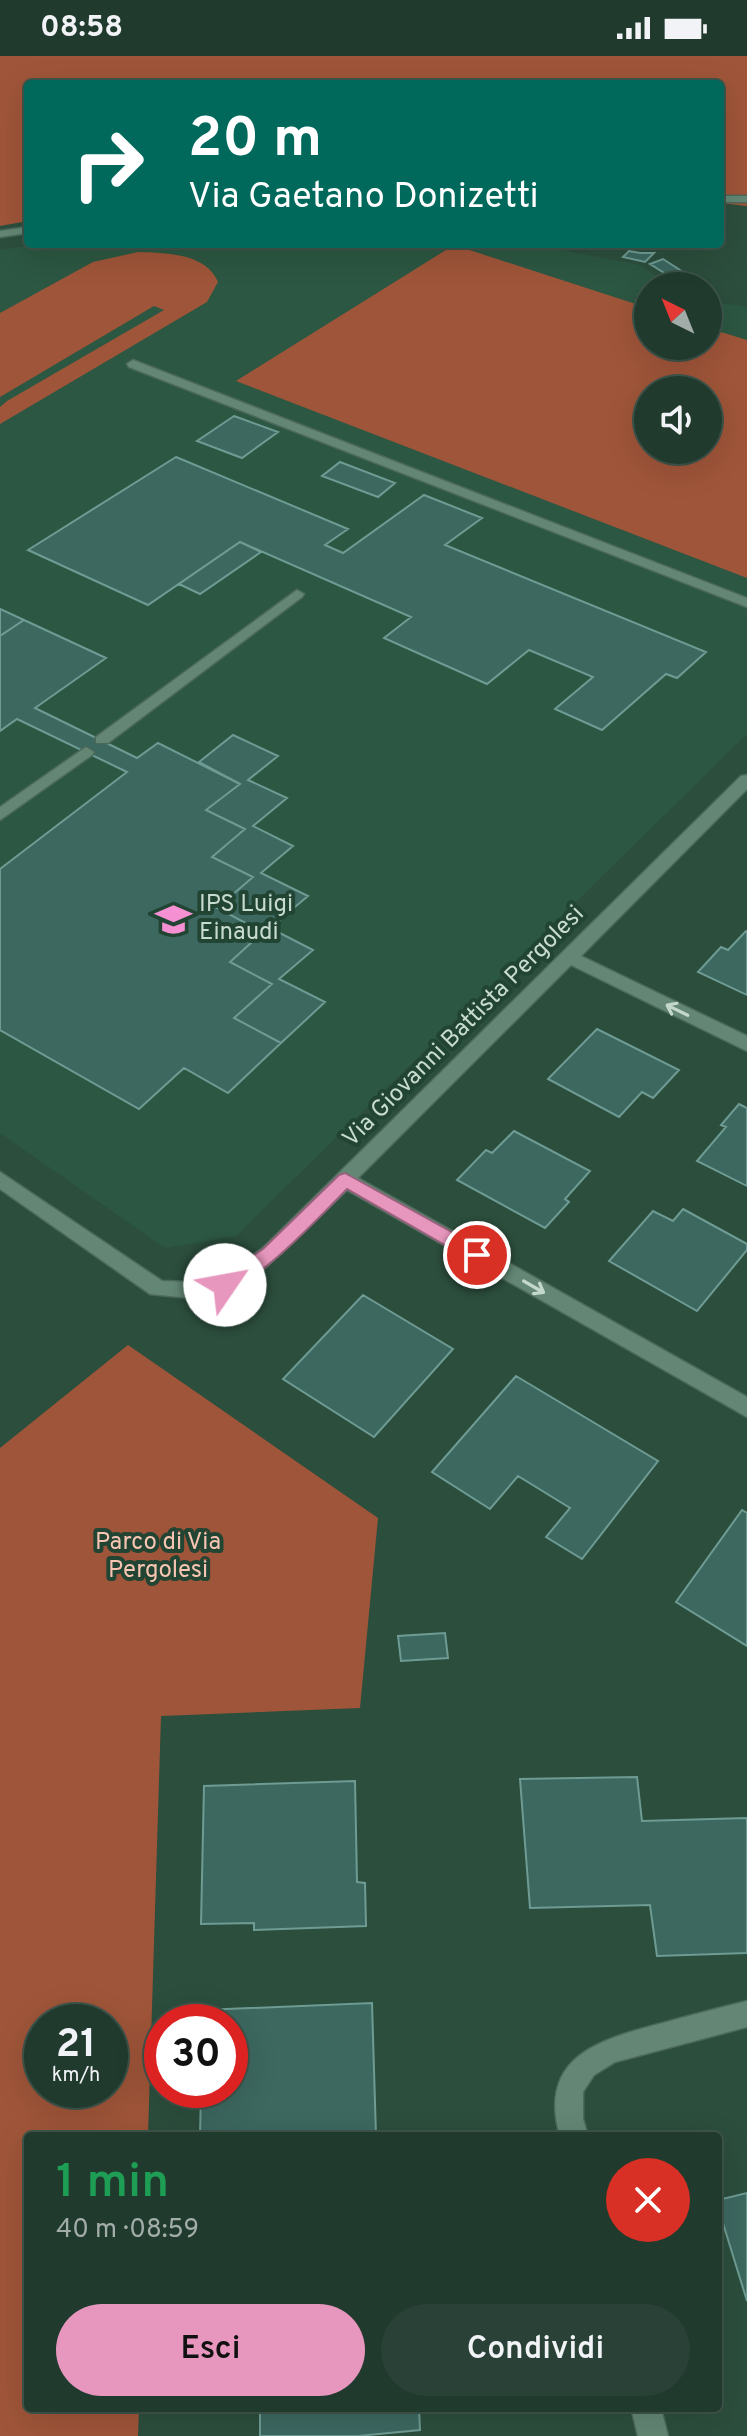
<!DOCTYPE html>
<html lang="it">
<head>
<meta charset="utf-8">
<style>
  :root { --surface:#213a2e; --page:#294136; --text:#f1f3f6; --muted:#a2adaa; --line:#3e544a; --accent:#e797bd }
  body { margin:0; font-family:Overpass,sans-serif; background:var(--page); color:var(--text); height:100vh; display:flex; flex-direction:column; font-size:30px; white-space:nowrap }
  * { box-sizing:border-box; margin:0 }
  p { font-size:26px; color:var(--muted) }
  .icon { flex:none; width:44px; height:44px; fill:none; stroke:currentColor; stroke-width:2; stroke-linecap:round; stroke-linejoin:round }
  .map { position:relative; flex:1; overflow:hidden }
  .sheet { position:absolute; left:24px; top:2076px; width:698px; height:280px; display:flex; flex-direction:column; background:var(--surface); border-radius:8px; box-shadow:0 8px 32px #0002,0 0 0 2px var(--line) }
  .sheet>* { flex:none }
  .hud { position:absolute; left:24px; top:24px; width:700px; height:168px; border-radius:8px; box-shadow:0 8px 32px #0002,0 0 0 2px var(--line); background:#00695c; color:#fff; overflow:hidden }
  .needle { width:52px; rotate:317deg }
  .buttons { position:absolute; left:634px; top:216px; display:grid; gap:16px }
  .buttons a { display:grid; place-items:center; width:88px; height:88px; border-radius:50%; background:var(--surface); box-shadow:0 8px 32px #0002,0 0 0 2px var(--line); font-size:40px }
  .speed { position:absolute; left:24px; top:1948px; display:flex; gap:16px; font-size:40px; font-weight:700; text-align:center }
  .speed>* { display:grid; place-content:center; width:104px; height:104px; border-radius:50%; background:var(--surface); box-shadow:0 8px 32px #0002,0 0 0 2px var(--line); line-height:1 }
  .speed small { font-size:20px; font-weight:400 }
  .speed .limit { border:12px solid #d22; background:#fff; color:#111 }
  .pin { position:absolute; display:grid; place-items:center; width:68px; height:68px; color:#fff; margin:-34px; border:4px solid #fff; border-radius:50%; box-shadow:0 2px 8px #0007 }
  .me { position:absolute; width:88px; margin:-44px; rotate:57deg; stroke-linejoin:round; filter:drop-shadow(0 0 6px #0008) }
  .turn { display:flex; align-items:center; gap:28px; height:168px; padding:0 32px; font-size:36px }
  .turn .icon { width:104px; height:104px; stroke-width:2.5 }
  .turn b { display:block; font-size:56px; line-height:68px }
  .round { display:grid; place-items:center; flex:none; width:84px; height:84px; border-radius:42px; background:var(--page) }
  .summary { display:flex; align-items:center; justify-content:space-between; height:136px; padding:0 32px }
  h1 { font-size:48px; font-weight:600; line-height:60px; color:#1e9e55 }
  .primary-button { display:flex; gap:16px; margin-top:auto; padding:16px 32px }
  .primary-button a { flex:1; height:92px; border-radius:48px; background:var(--accent); color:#111; font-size:32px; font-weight:600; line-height:92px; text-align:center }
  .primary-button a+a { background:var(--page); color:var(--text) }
  .status { display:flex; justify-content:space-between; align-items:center; height:56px; padding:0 40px; background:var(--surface); direction:ltr }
  .status svg { height:22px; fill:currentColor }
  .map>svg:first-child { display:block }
  .built { fill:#2c5742; fill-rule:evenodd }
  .green { fill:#9f5539; fill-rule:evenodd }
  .building { fill:#3c6860; stroke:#6e9b93; stroke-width:2 }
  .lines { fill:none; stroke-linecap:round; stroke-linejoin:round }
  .minor-casing { stroke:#4c695b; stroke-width:3 }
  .minor { fill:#638774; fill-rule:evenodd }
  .oneway { stroke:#c3d7cb }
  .route { fill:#e797bd; stroke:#96627b; stroke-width:2 }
  .labels { text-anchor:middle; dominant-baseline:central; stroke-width:8; stroke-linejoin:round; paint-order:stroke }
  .poi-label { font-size:24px; fill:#c8dbd0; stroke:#214433; text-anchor:start }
  .street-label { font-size:24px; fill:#c8dbd0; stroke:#214433 }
  .park-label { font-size:24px; fill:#f8c5b2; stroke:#214433 }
</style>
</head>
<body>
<div class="status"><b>08:58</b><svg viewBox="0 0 49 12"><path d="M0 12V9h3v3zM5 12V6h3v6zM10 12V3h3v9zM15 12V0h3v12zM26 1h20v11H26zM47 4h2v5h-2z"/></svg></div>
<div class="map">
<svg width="747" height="2380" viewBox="0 0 747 2380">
  <rect width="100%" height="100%" fill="#2c4e3d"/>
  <path class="built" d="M38 188H543L551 192 640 209 672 230H648V290H708V245L747 251V678L236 1180 165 1192 0 1077V194ZM648 334H708V394H648Z"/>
  <path class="green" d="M0 0H747V150L720 147V28H28V165L0 170Z
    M454 189 648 252V290H708V272L747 284V522L236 325ZM648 334H708V394H648Z
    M138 196C166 197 206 197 218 226L207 246 0 368V351L7 345 164 254 154 250 0 341V257L93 206Z
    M128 1289 378 1462 360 1652 161 1660 148 2080H28V2352H139L138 2380H0V1392ZM42 1966H110V2034H42Z"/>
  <path class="building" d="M629 195 640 197H654L645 206 623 201Z
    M663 203 683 216 669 220 650 208Z
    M234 360 278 376 242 402 197 385Z
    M176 401 348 473 325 489 343 497 424 439 482 462 445 489 706 596 677 622 666 618 602 674 555 653 593 621 529 594 487 628 384 582 411 561 240 486 148 549 28 494Z
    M340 406 395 427 378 441 322 420Z
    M240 486 261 496 200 538 179 528Z
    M0 553 24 564 0 580Z
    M24 564 106 602 35 652 137 702 158 687 240 728 206 754 245 773 212 801 253 821 217 852 263 876 230 906 272 928 234 962 281 987 228 1037 184 1012 139 1053 0 974V813L127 716 17 663 0 675V580Z
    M233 679 278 700 248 724 287 742 253 770 293 790 261 817 308 840 270 872 313 894 279 923 325 946 281 987 234 962 272 928 230 906 263 876 217 852 253 821 212 801 245 773 206 754 240 728 199 706Z
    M746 875H747V939L698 916 721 891 728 894Z
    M597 973 679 1014 653 1042 642 1036 619 1061 548 1023Z
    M739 1048 747 1052V1130L697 1105 726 1071 721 1069Z
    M514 1075 590 1115 565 1143 569 1146 545 1172 457 1124 486 1094 492 1097Z
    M683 1153 747 1188V1194L697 1255 609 1205 653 1155 673 1165Z
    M363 1239 453 1293 374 1381 283 1323Z
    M516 1320 658 1405 582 1503 546 1481 570 1452 518 1420 490 1453 432 1416Z
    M742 1454 747 1457V1590L676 1546Z
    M445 1577 448 1602 401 1605 398 1580Z
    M637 1721 642 1765 747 1762V1897L657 1900 650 1849 530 1852 520 1723Z
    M355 1725 357 1826 365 1827 366 1870 254 1874V1867L201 1868 204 1730Z
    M372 1947 376 2080H200L201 2034H230V1966H202L203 1954Z
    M747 2137V2245L718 2151V2144Z
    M260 2352H419L420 2374 358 2380H260Z"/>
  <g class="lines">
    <defs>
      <path id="minor" d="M720 140H747V146H720Z
        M28 171V177L0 181V175Z
        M133 304 747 542V551L129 311 127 308Z
        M297 534 304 538 302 541 108 687H96V681Z
        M86 691 94 696 92 699 0 764V751Z
        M747 719V733L581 900 747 980V995L571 909 358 1122 747 1341V1361L347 1134 263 1214 225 1235 190 1242 150 1238 0 1133V1116L162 1225 190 1226 214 1222 236 1212 263 1192 741 720Z
        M747 1945V1971L615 2006 594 2019 583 2036V2063L588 2080H560C537 2000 601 1983 663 1967 691 1959 719 1952 747 1945Z
        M631 2352H661L668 2380H638Z"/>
    </defs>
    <use href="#minor" class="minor-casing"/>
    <use href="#minor" class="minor"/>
  </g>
  <defs><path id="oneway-shaft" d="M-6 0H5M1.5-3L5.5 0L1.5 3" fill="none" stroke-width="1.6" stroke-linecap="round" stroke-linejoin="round" transform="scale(2)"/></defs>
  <g class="oneway">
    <use href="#oneway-shaft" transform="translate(677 954) rotate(-154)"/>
    <use href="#oneway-shaft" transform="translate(534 1231) rotate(30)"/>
  </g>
  <path class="route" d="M345 1117 484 1194 486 1199 484 1204H471L347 1133C327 1153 245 1242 219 1234L216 1229 219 1223 263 1193 339 1119Z"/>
  <defs>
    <symbol id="university-bare" viewBox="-9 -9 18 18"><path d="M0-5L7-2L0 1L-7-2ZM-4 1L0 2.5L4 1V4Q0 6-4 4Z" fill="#f591d2" stroke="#214433" stroke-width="2.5" paint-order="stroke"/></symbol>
  </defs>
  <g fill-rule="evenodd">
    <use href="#university-bare" x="148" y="838" width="51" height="51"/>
  </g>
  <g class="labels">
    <g class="poi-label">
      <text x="199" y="849">IPS Luigi<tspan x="199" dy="28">Einaudi</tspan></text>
    </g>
    <g class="street-label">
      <text transform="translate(464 971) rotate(-45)">Via Giovanni Battista Pergolesi</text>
    </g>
    <g class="park-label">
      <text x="158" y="1487">Parco di Via<tspan x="158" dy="28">Pergolesi</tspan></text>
    </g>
  </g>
</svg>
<div class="buttons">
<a><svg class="needle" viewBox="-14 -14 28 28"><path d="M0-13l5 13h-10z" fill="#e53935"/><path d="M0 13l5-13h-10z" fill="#a2adaa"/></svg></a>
<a><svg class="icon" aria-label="sound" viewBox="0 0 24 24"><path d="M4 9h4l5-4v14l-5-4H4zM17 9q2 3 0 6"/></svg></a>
</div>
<div class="speed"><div>21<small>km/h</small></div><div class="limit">30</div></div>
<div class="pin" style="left:477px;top:1199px;background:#d93025"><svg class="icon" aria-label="arrive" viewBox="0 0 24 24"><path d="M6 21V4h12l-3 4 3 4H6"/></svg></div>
<svg class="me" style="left:225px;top:1229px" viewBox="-20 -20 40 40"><circle r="19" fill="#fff"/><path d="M0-13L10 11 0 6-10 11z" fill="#e797bd"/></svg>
<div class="hud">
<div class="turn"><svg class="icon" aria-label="right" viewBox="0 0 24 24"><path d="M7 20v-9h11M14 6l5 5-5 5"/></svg><div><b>20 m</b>Via Gaetano Donizetti</div></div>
</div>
<section class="sheet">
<div class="summary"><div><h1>1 min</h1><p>40 m · 08:59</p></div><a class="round" style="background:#d93025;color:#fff"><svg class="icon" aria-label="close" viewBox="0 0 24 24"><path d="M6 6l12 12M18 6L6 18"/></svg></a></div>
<div class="primary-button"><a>Esci</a><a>Condividi</a></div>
</section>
</div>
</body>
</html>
